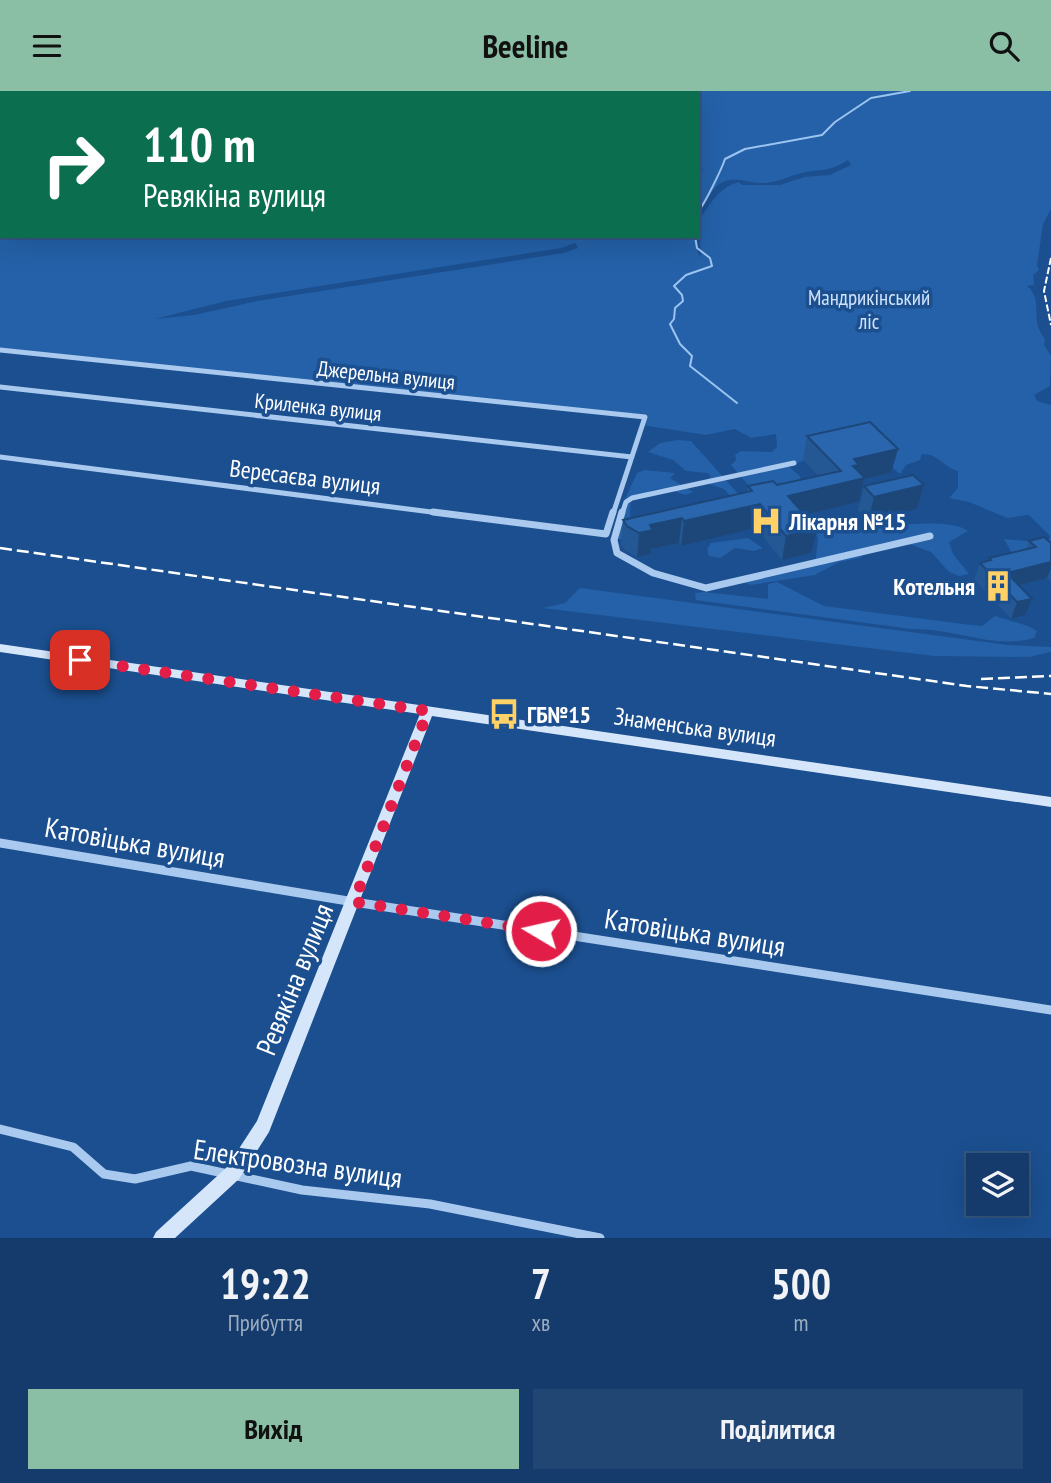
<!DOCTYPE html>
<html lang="uk">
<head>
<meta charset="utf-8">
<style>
  :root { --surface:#143b6b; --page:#214673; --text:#f1f3f6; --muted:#9dadc1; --line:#33557e; --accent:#8abfa5 }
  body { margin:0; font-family:"PT Sans Narrow",sans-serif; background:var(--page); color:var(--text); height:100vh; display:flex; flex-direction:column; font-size:26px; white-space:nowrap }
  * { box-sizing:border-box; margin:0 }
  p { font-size:23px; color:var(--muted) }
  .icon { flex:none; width:38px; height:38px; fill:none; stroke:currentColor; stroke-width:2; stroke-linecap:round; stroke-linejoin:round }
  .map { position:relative; height:1147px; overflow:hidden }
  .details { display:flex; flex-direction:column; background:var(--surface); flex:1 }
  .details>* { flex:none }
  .hud { position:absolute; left:0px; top:0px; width:700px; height:147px; box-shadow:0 7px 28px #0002,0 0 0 2px var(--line); background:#0b6e4f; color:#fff; overflow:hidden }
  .fabs { position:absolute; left:966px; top:1062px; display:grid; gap:14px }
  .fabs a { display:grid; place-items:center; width:63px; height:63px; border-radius:0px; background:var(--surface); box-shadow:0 7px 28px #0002,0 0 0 2px var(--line); font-size:35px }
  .pin { position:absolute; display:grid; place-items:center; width:60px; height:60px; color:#fff; margin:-30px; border-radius:14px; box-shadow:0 4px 10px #0006 }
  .me { position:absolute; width:77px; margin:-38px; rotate:279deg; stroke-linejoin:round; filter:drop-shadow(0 0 5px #0008) }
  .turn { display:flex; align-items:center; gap:24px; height:147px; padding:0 28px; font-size:32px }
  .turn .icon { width:91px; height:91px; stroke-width:2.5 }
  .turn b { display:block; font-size:49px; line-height:60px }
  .eta { display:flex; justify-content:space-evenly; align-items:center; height:119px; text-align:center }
  .eta b { font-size:42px; font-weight:700; line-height:49px }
  .button { display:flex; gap:14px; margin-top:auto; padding:14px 28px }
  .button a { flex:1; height:80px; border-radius:0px; background:var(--accent); color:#111; font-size:28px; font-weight:700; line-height:80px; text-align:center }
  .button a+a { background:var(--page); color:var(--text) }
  header { display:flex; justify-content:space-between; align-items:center; height:91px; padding:0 28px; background:var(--accent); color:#111; font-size:32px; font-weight:700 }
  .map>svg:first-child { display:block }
  .green { fill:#2461a8; fill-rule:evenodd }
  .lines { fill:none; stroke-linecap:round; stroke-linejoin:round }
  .stream { stroke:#9cc4f0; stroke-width:2 }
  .street-far2 { stroke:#a9c9ee; stroke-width:5 }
  .street-far1 { stroke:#a9c9ee; stroke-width:7 }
  .street { stroke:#a9c9ee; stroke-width:9 }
  .secondary { fill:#d6e6fa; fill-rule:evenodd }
  .rail-far1 { stroke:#fff; stroke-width:2; stroke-dasharray:7 2.5; stroke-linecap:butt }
  .rail { stroke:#fff; stroke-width:2.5; stroke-dasharray:12 5; stroke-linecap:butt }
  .wall { fill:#245895 }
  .shaded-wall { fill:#1d4779 }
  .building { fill:#2a66ad; stroke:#1d4779; stroke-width:2 }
  .route { stroke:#e11d48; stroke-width:12; stroke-dasharray:0 21.6 }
  .labels { text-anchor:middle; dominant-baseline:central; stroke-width:7; stroke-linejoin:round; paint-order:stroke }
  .far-park-label { font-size:21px; fill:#cfe3fa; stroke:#1b4f8f }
  .far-street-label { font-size:21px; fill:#fff; stroke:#1b4f8f }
  .street-label { font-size:24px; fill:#fff; stroke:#1b4f8f }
  .poi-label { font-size:24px; font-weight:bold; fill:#fff; stroke:#1b4f8f; text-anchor:start }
  .near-street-label { font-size:28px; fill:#fff; stroke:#1b4f8f }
</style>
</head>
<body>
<header><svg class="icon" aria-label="menu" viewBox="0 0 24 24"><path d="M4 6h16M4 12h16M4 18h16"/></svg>Beeline<svg class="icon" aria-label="search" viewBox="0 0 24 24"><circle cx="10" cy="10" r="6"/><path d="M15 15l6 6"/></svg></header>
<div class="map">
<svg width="1051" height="1147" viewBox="0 0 1051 1147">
  <rect width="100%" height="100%" fill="#1b4f8f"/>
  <path class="green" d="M32 0H1051V118L1043 133 1037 174 1039 179 1033 184 1034 194 1027 195C1045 210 1028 227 1045 248L1044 254 1051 265 1050 295 1034 304 1037 310 1051 314V462L1015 468 1004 448 1040 451 1049 449 1050 445 1029 424 1007 427 969 411 949 407 958 397V380C943 376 939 363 922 363L920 369 906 374 900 383 889 374 806 369 788 375 800 385 801 391 749 395 731 374 736 369 735 364 741 360 772 361 777 356 776 343 751 347 735 338 706 344 642 334 645 327 0 259V47L2 145H695L698 163 701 165 699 129C711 113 717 97 739 91L742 94H780L804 86 830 84 851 74 848 69C829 82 820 77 798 83 786 86 776 92 762 92 747 92 735 84 721 92 710 98 707 113 698 120V81L704 79 698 76V2ZM575 152 578 157 564 162 257 210 194 224 155 228 226 210 561 157Z
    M678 349 691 350 741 406H731L724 398 706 392 711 385 707 382 686 380 673 369 648 361 660 352Z
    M645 379 675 382 670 387 693 401 685 404C656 394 660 397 632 407 627 420 636 436 620 449L614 444 620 419 637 382Z
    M845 425C858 428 869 433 882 434 904 435 950 427 968 440L949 451 953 463 969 483 959 485 949 481 931 461 898 449 878 453 859 467 839 471 815 484 751 494 740 490 815 474 818 448 814 435 819 430Z
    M748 447 763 457 754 460 735 457 720 467 709 465 707 458 711 452Z
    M777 491 824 515 971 534 982 535 995 525 1028 535 1037 540 1034 547C995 559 951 536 911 538L696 509 695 502 704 501 768 508V493Z
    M580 497 1008 554 1051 556V561L1029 566 934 565 543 517 565 512Z"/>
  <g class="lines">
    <path class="stream" d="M698 120C704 115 722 77 725 68L745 58 822 44 835 31 871 7 910 0
      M695 145 697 157 710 167 712 175 686 184 674 195 682 204 683 210 675 217 674 228 670 233 680 253 692 265 690 275 737 312"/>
    <path class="street-far2" d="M0 259 645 326 613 423
      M0 296 632 366
      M0 366 447 423
      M622 423 626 411 632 407 794 372"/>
    <path class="street-far1" d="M433 421 606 443 613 421
      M622 421 614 449 617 462 653 482 706 497 930 445"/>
    <path class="street" d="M0 752 354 811 1051 919
      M0 1038 73 1056 104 1083 135 1088 191 1075 302 1099 430 1113 600 1147"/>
    <path class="secondary" d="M0 553 1051 706V716L432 625 269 1041 239 1088 175 1147H153L156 1141 227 1076 257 1030 420 623 0 561Z"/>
    <path class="rail-far1" d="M1051 167 1044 200 1051 234"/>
    <path class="rail" d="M0 457 967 595 1051 603
      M981 588 1051 585"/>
  </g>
  <path class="wall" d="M807 345 898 358 891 382 864 388 859 411 805 424 811 462 782 469 756 437 681 455 679 452 651 458V463L637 466 625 459 621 454 623 429 747 401 748 395 777 394 818 385 803 369Z
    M924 394 917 418 868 430 858 419 864 395Z
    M1029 450 1051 452V491L1047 487 1019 494 1025 524 1011 528 974 488 980 472 988 470 989 467 1026 458Z"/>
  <path class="shaded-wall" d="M898 358 891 382 864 388 859 411 783 429 788 405 848 391 854 368Z
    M924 394 917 418 868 430 874 406Z
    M760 413 756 437 681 455 684 430Z
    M682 427 679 452 651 458V463L637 466 639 442 650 434Z
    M817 438 811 462 782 469 786 445Z
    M1051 471V477L1047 487 1004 498 1007 482Z
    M1032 508 1025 524 1011 528 1017 511Z"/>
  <path class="building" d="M870 331 898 358 854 368 859 374 853 375 865 387 788 405 817 438 786 445 760 413 684 430 682 427 650 434 653 439 639 442 627 435 623 429 752 400 748 395 773 390 777 394 841 380 807 345Z
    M913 384 924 394 874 406 864 395Z
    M1044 446 1051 452V471L1007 482 1032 508 1017 511 980 472 991 469 989 467 1036 456 1029 450Z"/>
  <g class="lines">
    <path class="route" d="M80 569 428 620 354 811 541 840"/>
  </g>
  <defs>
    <symbol id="hospital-bare" viewBox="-9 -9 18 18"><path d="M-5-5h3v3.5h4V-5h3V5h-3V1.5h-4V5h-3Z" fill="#ffd166" stroke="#1b4f8f" stroke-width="2.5" paint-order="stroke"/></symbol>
    <symbol id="building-bare" viewBox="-9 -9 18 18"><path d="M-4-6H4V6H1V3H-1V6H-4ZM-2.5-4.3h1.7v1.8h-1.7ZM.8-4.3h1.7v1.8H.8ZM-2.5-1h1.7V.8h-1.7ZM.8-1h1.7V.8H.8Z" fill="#ffd166" stroke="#1b4f8f" stroke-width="2.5" paint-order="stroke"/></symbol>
    <symbol id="bus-bare" viewBox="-9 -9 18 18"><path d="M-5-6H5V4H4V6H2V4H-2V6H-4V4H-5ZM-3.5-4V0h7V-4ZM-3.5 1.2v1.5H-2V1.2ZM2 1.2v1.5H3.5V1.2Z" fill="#ffd166" stroke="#1b4f8f" stroke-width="2.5" paint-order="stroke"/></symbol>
  </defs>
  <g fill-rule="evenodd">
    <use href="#hospital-bare" x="744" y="408" width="44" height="44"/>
    <use href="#building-bare" x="976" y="473" width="44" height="44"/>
    <use href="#bus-bare" x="482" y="601" width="44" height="44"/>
  </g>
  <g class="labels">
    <g class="far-park-label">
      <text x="869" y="206">Мандрикінський<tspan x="869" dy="24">ліс</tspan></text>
    </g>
    <g class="far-street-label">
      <text transform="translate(386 284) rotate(6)">Джерельна вулиця</text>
      <text transform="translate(318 316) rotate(6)">Криленка вулиця</text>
    </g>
    <g class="street-label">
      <text transform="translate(305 386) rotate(7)">Вересаєва вулиця</text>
      <text transform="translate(695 636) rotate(8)">Знаменська вулиця</text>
    </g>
    <g class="poi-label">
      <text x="789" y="430">Лікарня №15</text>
      <text x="975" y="495" text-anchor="end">Котельня</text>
      <text x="527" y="623">ГБ№15</text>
    </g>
    <g class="near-street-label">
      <text transform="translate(135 751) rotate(10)">Катовіцька вулиця</text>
      <text transform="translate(695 841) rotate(9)">Катовіцька вулиця</text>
      <text transform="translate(294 888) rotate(-68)">Ревякіна вулиця</text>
      <text transform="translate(298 1072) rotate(8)">Електровозна вулиця</text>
    </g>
  </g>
</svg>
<div class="fabs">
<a><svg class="icon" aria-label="layers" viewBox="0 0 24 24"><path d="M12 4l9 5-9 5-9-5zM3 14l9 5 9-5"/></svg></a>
</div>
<div class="pin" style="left:80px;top:569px;background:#d93025"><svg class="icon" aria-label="arrive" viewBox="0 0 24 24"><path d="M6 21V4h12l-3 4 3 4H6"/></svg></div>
<svg class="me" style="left:541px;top:840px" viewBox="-20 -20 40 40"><circle r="17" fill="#e11d48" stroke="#fff" stroke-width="3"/><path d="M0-11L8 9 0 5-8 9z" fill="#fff"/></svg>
<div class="hud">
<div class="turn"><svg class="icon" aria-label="right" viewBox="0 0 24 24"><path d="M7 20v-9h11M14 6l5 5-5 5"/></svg><div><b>110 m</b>Ревякіна вулиця</div></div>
</div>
</div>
<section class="details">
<div class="eta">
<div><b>19:22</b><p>Прибуття</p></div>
<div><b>7</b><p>хв</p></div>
<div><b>500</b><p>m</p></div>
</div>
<div class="button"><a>Вихід</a><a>Поділитися</a></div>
</section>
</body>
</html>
